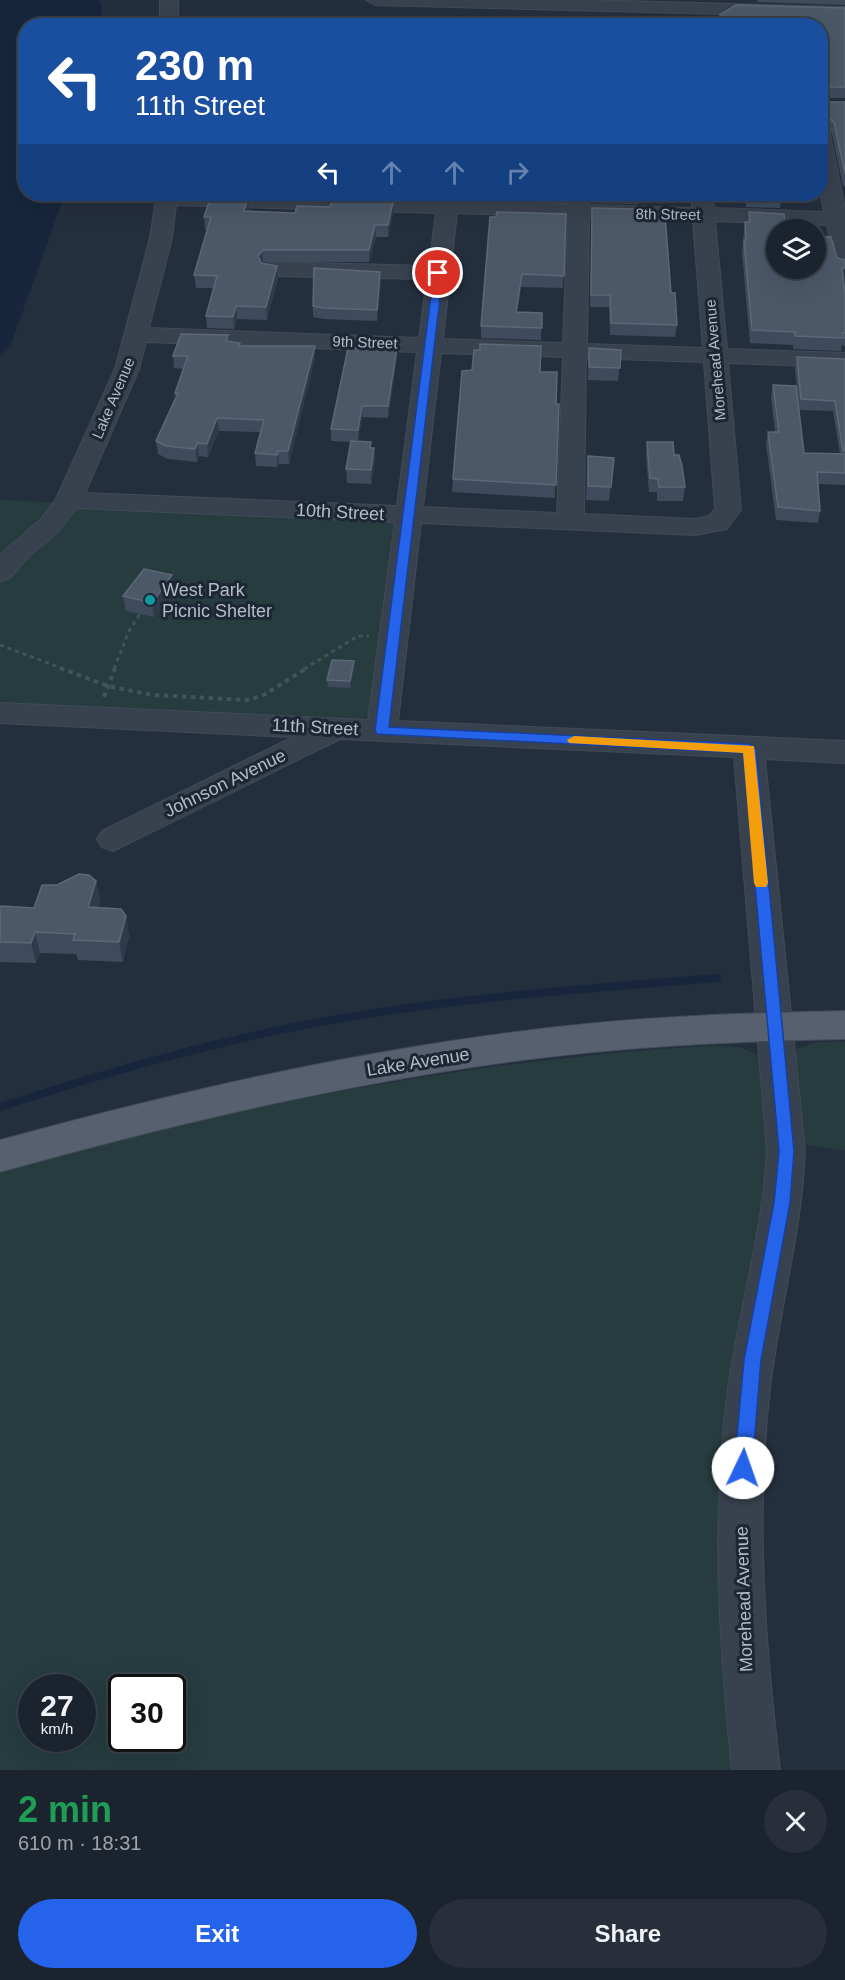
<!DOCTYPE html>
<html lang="en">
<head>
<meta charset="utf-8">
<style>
  :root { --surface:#1b232e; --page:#282f3a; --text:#f1f3f6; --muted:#a0a4aa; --line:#39404a; --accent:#2563eb }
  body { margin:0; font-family:Helvetica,sans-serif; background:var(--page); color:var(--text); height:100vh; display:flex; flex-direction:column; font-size:22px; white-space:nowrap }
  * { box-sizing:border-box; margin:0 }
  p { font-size:20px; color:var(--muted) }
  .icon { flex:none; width:33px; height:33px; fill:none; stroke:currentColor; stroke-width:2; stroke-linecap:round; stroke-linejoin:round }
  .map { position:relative; height:1770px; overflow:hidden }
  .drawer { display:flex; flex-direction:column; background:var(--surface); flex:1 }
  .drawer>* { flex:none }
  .guide { position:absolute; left:18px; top:18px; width:810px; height:183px; border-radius:24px; box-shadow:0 6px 24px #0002,0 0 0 2px var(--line); background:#1a4fa0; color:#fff; overflow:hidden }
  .controls { position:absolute; left:766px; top:219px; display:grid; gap:12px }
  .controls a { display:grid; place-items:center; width:60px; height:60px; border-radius:50%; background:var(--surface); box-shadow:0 6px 24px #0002,0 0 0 2px var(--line); font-size:30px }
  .speed { position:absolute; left:18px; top:1674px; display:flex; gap:12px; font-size:30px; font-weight:700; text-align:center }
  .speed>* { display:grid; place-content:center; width:78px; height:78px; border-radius:50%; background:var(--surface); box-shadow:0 6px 24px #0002,0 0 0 2px var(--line); line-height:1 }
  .speed small { font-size:15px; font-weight:400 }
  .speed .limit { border:3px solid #111; border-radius:9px; background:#fff; color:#111 }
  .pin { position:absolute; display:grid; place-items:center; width:51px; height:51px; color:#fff; margin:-26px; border:3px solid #fff; border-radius:50%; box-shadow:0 2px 6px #0007 }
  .me { position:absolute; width:66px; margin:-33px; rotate:3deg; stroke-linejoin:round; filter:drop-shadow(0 0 4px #0008) }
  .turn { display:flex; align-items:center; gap:21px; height:126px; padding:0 18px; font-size:27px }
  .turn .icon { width:78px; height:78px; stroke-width:2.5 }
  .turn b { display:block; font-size:42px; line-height:51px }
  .lanes { display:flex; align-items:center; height:57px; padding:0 18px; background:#0003; justify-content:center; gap:30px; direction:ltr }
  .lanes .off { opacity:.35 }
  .round { display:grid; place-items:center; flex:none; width:63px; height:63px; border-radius:32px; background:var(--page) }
  .summary { display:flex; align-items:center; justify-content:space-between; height:102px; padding:0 18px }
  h1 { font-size:36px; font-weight:600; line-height:45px; color:#1e9e55 }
  .cta { display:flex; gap:12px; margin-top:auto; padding:12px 18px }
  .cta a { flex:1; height:69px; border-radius:36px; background:var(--accent); color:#fff; font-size:24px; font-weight:600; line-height:69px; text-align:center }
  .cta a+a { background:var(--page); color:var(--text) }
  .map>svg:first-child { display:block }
  .green { fill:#263c3f; fill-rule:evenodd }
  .water { fill:#17263c }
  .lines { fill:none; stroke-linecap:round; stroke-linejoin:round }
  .stream { stroke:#17263c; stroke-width:8 }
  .minor-casing { stroke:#414a57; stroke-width:2 }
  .major-casing { stroke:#414a57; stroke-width:2 }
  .path-far1 { stroke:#3f5557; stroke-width:3; stroke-dasharray:4 4; stroke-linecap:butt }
  .path { stroke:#3f5557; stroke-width:4; stroke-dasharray:4.5 4.5; stroke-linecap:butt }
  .minor { fill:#38414e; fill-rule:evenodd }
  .major { fill:#56606e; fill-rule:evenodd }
  .wall { fill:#3f4b5c }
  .shaded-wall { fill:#2f3b4b }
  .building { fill:#4b5868; stroke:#5c6777; stroke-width:1.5 }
  .route { fill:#2563eb; stroke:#184099; stroke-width:1.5 }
  .slow { fill:#f59e0b }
  .culture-dot { fill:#0f9aa8; stroke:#1d2633; stroke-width:2 }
  .labels { text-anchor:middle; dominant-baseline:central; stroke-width:6; stroke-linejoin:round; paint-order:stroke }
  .far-street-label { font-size:15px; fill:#b4bcc9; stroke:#1d2633 }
  .street-label { font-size:18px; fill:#b4bcc9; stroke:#1d2633 }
  .poi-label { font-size:18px; fill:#b4bcc9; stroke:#1d2633; text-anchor:start }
</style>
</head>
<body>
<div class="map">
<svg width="845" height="1770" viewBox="0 0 845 1770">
  <rect width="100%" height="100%" fill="#242f3e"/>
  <path class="green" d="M0 500 388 516 395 522 369 712 365 719 356 722 0 709Z
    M819 1042H845V1151L799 1144 792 1060 798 1048Z
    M705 1046 740 1047 761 1057 773 1136 740 1770H0V1173C230 1105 466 1061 705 1046ZM32 1688H82V1738H32ZM122 1688H172V1738H122Z"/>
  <path class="water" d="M0 0H99L102 6 100 25 26 26V194H65L11 344 0 355Z"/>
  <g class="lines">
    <path class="stream" d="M0 1107C105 1073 211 1042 320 1022 451 998 584 989 717 978"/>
    <defs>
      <path id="minor" d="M160 0H178V26H160Z
        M366 0H585L845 7V17L375 5Z
        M820 128 830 134 845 208V271L837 269 834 264 827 225 715 221 727 349 845 353V367L728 363 741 510 727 529 695 535 421 523 398 721 845 741V763L765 759 805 1151C802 1232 779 1309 770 1389 755 1516 765 1644 780 1770H732C719 1643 711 1515 728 1389 739 1309 763 1232 767 1151L734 757 340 739 113 851 102 847 97 839 102 831 293 737 0 723V703L368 720 395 522 76 508 59 531 29 556 10 578 0 581V555L41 519 56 499 115 369 150 238 157 194 438 200 439 194H459V201L568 204 569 194H589V205L692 208V194H712L714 208 824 212 820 191ZM176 205 436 213 429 266 272 262 264 264 261 269 264 274 272 276 427 279 419 338 149 328 172 238ZM457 213 568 217 563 343 443 339ZM589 217 693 221 703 348 587 344ZM146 342 417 352 397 506 85 493 139 369ZM441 353 563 357 557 513 423 507ZM586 358 704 362 715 509 709 516 695 519 584 514Z"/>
      <path id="major" d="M845 1011V1039C737 1041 630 1046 523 1060 346 1083 172 1124 0 1172V1140C172 1093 346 1053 524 1031 630 1017 738 1013 845 1011Z"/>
    </defs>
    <use href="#minor" class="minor-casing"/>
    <use href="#major" class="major-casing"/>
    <path class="path-far1" d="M0 645 64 669
      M114 669 129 631 140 614
      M304 669 358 636H369"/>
    <path class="path" d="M60 668 108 686 152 695 247 700 262 696 307 668
      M104 697 115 668"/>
    <use href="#minor" class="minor"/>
    <use href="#major" class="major"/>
  </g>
  <path class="wall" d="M758 0H845V5L757 2Z
    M845 8V98H820V26H719L720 15Z
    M820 102H845V186H843L832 134 820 126Z
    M336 194H398L397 197 336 196Z
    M591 194H639L638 204 591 203Z
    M745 194H782L780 208 746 207Z
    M393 202V214L388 237H376L369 262H263L262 263 278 278 267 320 237 319 234 329 207 328 206 316 214 288H196L194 275 208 229H205L204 217 249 209V211L295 213 330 207Z
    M592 208 638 214 671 293 677 325 675 337 610 335 609 307H590Z
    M749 212 777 268 837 258 843 280 845 293V346L842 345 841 351 793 349V345L750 343 742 252 745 222H748Z
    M566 214 563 288 521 287 517 312 542 313 541 340 481 338V326Z
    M381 283 377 321 323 319 313 317V306Z
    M229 342 241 346H315V358L289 464H279L277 467 256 466 255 453 260 432 219 431 208 457 199 456 197 462 168 459 158 454 156 441 176 399 175 393 184 369 174 368 173 356Z
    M397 347V358L388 418 362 417 358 442H371V448H374L375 462 371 484 347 483 346 469 351 442 331 441V429L373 348Z
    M589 348 621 350 618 381 588 380Z
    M797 357 845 359V485L818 484 820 511 818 523 776 520 766 444 768 432H775L771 397 773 385 804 453 840 454 833 411 799 410 795 368Z
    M472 370 540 372 556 404 555 498 452 492 453 479Z
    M647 442 674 455 685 487 683 501H657V492H649L646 456Z
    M588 456 614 458 609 501 586 500Z
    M174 589 154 617 126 611 123 596Z
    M355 668 351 688 328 687 327 680Z
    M96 881 100 902 98 908 126 916 129 936 123 962 78 960 76 954 40 953 36 963 0 962V907L34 908 57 885Z"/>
  <path class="shaded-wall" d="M823 114 821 126H820V116Z
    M248 198 249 209 245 223 244 211Z
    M393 202V214L388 237V225Z
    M375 225 376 237 369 262V250Z
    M263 250V262L259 268 258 256Z
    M277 266 278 278 267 320 266 307Z
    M842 268H845V280H839Z
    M380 272 381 283 377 321V310Z
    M522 274 521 287 515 325 516 312Z
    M236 306 237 319 234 329 233 317Z
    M315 346V358L289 464 288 451Z
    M397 347V358L388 418V406Z
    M362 406V417L358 442V430Z
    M217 418 219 431 208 457 207 444Z
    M198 443 199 456 197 462 195 449Z
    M374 448 375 462 371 484V470Z
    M278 451 279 464 277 467V455Z
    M172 575 174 589 154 617 152 603Z
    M354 661 355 668 351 688 350 681Z
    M96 881 100 902 93 928 88 907Z
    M126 916 129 936 123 962 119 942Z
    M35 932 40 953 36 963 31 943Z"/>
  <path class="building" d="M736 5 845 8V87H820V26H721L720 15Z
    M820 102H845V174L834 122 823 114 820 116Z
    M748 194H782V196L748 195Z
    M211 196 248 198 244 211 295 213 297 206 330 207 332 200 393 202 388 225H375L369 250H263L258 256 261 263 277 266 266 307 236 306 233 317 206 316 217 276 194 275 211 217H204Z
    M592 208 638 209V214L665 215 671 293H675L677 325 611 323 610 295H591Z
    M497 212 566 214 564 276 522 274 516 312 542 313V328L481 326 490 217H496Z
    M749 212 784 214 785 230H777V268H816V236L831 237 837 258 845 260V268H842L845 293V333H843L844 338 795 336V332L752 330 744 240H746L745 222H750Z
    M314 268 380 272 377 310 323 308 313 306Z
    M181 334 228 335 226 341 240 343 239 346H315L288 451H278L277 455 255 453 264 420 217 418 207 444 198 443 195 449 166 446 156 441 178 393H175L188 356H173Z
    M480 344 541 346 540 372H557L556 404H559L556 485 453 479 462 371 472 370 474 350H480Z
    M373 346 397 347 388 406H362L358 430 331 429 348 348H373Z
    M589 348 621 350 620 368 589 367Z
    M797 357 845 359V451H843L835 401 801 399Z
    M773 385 796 386 804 453 845 454V473L817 472 820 511 778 507 768 432H779Z
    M351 441 371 442 370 448H374L371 470 346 469Z
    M647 442H673L674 455H679L682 466 685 487H659L658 479 650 478Z
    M588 456 614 458 611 487 588 486Z
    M144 569 172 575 152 603 123 596Z
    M332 660 354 661 350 681 327 680Z
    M79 874 89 875 96 881 88 907 121 909 126 916 119 942 73 940 75 934 35 932 31 943 0 942V907L1 906 34 908 42 885H57Z"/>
  <path class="route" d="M438 270 443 273 389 727 749 744 756 749 794 1151 790 1203 761 1360 752 1468 749 1474 743 1477 737 1474 734 1468 744 1360 774 1203 779 1151 743 753 377 734 375 730 434 273Z"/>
  <path class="slow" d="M574 736 754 746 768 883 766 887H756L754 883 743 753 569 743 567 740Z"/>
  <circle class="culture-dot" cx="150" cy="600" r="6"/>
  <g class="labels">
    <g class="far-street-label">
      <text transform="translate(668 214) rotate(1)">8th Street</text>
      <text transform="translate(365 342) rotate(2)">9th Street</text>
      <text transform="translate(715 360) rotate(-95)">Morehead Avenue</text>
      <text transform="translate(113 398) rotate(-67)">Lake Avenue</text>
    </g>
    <g class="street-label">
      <text transform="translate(340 512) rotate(3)">10th Street</text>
      <text transform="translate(315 727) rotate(3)">11th Street</text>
      <text transform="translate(225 783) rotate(-26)">Johnson Avenue</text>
      <text transform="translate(418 1062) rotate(-9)">Lake Avenue</text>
      <text transform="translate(744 1599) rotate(-92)">Morehead Avenue</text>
    </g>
    <g class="poi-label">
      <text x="162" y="590">West Park<tspan x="162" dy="21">Picnic Shelter</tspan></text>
    </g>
  </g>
</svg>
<div class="controls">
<a><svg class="icon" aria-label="layers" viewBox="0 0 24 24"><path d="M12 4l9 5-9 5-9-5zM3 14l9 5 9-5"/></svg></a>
</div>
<div class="speed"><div>27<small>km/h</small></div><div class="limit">30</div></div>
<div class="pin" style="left:438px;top:273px;background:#d93025"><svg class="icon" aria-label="arrive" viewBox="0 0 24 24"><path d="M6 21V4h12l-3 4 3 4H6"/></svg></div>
<svg class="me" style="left:743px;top:1468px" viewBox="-20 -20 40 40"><circle r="19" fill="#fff"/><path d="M0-13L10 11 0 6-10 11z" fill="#2563eb"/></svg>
<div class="guide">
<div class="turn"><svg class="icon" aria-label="left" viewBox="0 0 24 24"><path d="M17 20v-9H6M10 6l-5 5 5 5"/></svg><div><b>230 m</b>11th Street</div></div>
<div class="lanes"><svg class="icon" aria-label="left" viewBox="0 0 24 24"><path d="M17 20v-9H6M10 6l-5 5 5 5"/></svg><svg class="icon off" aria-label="ahead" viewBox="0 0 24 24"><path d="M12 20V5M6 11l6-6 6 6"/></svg><svg class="icon off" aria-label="ahead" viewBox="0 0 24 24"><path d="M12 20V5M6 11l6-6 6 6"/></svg><svg class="icon off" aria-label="right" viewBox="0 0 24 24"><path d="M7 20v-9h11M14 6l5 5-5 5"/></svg></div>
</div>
</div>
<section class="drawer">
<div class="summary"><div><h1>2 min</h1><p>610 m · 18:31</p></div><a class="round"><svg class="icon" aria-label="close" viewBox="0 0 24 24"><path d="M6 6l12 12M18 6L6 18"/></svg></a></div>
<div class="cta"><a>Exit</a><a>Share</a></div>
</section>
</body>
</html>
